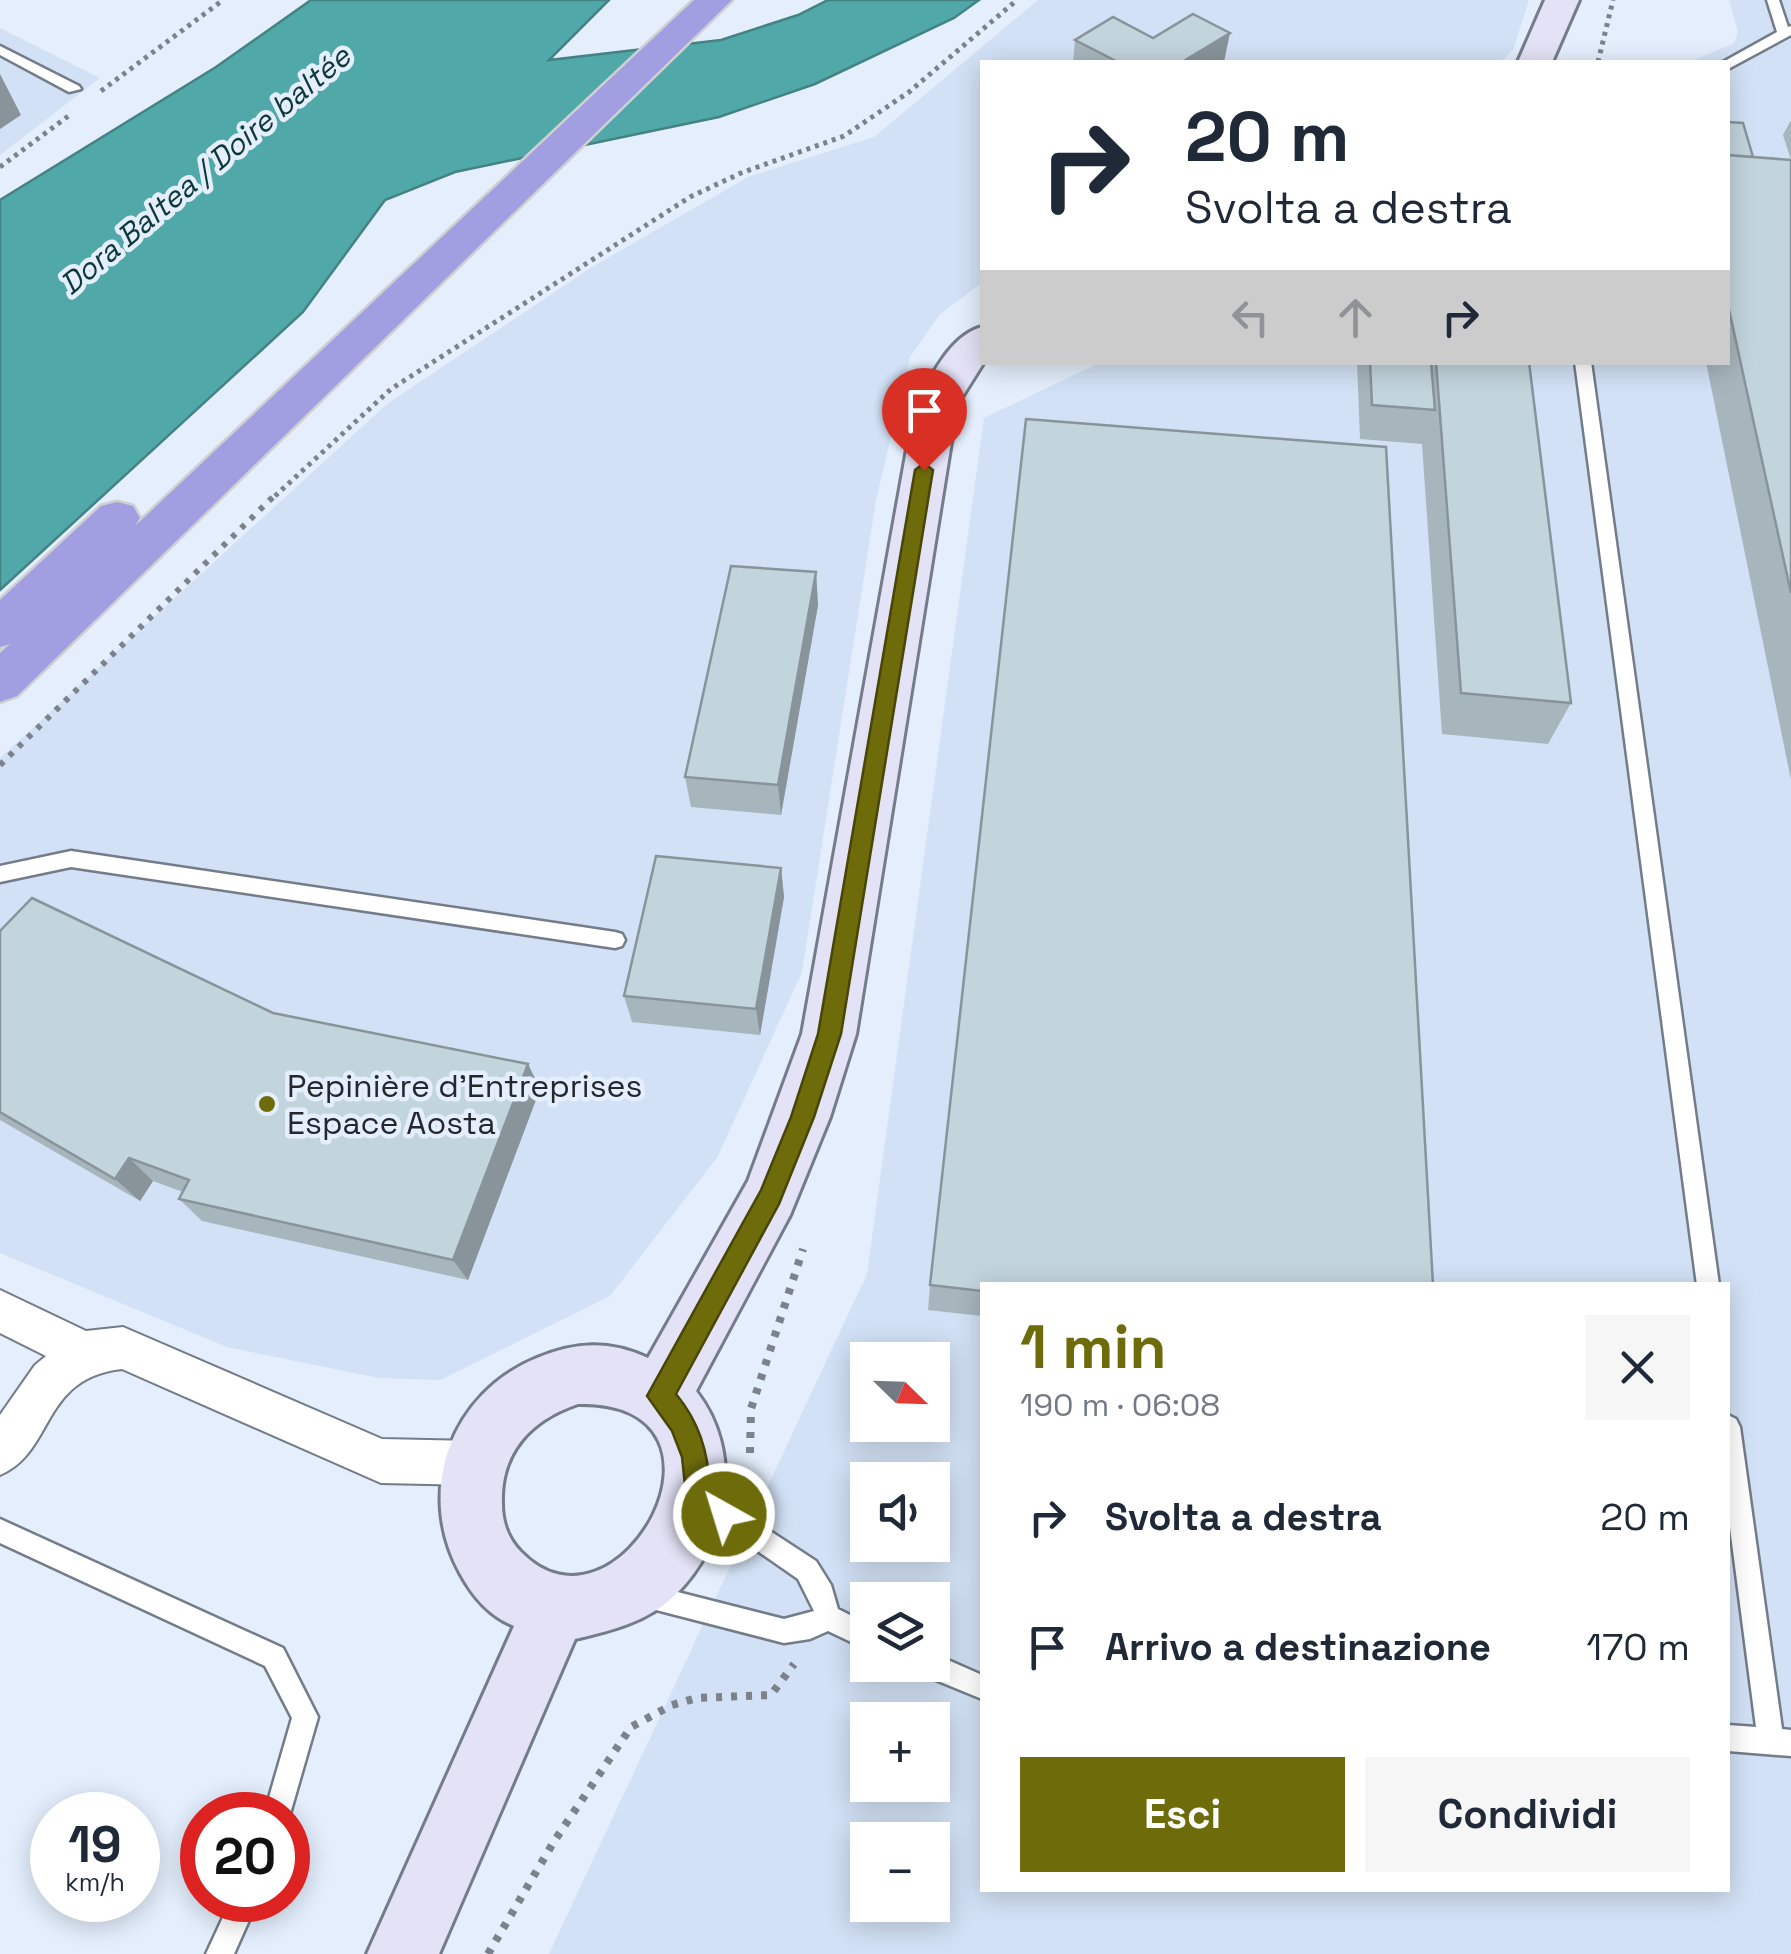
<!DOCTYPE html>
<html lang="it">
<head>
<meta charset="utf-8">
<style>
  :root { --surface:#fff; --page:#f6f6f7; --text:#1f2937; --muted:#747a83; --accent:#6e6c0a }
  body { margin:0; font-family:"Space Grotesk",sans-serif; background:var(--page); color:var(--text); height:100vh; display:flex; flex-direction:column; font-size:38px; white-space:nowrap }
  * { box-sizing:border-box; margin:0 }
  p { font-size:32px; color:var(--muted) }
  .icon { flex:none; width:55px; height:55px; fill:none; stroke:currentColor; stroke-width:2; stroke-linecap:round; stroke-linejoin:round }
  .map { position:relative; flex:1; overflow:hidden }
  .sheet { position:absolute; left:980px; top:1282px; width:750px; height:610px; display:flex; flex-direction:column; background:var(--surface); border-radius:0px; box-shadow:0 5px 25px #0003 }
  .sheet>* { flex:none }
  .banner { position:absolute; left:980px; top:60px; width:750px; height:305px; border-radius:0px; box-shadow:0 5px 25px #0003; background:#fff; color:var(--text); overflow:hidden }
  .needle { width:65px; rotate:113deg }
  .controls { position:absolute; left:850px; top:1342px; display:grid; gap:20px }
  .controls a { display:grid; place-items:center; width:100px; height:100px; border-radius:0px; background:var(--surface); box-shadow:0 5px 25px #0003; font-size:50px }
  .speed { position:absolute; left:30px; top:1792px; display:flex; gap:20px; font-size:50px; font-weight:700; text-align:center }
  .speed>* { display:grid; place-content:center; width:130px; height:130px; border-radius:50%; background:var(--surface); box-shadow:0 5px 25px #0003; line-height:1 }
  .speed small { font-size:25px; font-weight:400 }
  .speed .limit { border:15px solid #d22; background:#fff; color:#111 }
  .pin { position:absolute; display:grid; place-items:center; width:85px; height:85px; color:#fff; margin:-102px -42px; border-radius:50% 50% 50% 0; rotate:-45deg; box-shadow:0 0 10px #0007 }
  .pin .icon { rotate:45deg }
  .me { position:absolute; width:110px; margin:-55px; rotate:321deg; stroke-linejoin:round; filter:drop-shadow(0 0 8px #0008) }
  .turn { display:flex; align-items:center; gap:35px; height:210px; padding:0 40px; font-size:45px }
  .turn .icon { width:130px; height:130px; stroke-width:2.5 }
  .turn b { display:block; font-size:70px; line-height:85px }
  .lanes { display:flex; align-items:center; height:95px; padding:0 40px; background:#0003; justify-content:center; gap:50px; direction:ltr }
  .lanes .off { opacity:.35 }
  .round { display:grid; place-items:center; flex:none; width:105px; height:105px; border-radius:0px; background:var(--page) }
  .headline { display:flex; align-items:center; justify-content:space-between; height:170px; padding:0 40px }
  h1 { font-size:60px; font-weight:700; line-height:75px; color:var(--accent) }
  .primary-button { display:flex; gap:20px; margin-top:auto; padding:20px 40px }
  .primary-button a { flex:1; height:115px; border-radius:0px; background:var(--accent); color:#fff; font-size:40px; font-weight:700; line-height:115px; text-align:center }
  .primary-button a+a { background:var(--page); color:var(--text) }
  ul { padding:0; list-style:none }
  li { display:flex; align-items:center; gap:30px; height:130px; padding:0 40px }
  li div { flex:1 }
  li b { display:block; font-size:38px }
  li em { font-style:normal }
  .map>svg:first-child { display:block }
  .built { fill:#d2e1f5; fill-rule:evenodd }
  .water { fill:#51a8a9; stroke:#448284; stroke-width:2.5 }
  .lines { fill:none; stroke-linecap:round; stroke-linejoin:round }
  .lane-casing { stroke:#737c88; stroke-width:5 }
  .street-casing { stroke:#737c88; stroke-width:4 }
  .secondary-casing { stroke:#737c88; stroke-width:6 }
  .highway-casing { stroke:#cfd0d1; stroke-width:5 }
  .path-far2 { stroke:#7c828b; stroke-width:5; stroke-dasharray:4 5; stroke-linecap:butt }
  .path-far1 { stroke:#7c828b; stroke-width:6; stroke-dasharray:5 8; stroke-linecap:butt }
  .path { stroke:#7c828b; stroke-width:8; stroke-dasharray:6 9; stroke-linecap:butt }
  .lane { fill:#fff; fill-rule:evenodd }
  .street { fill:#fff; fill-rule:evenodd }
  .secondary { fill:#e3e2f6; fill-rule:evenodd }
  .highway { fill:#a19fe2; fill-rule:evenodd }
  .wall { fill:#a7b6bd }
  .shaded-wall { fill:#88949a }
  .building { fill:#c2d4dc; stroke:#88949a; stroke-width:2.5 }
  .route { fill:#6e6c0a; stroke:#484606; stroke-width:2.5 }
  .poi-dot { fill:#6e6c0a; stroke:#e4eefc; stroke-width:4 }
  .labels { text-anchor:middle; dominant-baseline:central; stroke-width:9; stroke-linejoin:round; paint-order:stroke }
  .far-water-label { font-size:30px; font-style:italic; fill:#0d3839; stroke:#e4eefc }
  .poi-label { font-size:32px; fill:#24282d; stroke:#e4eefc; text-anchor:start }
</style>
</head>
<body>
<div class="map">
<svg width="1791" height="1954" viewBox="0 0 1791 1954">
  <rect width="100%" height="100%" fill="#e4eefc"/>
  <path class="built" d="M1038 0H1529L1513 50 1500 62H982V283L940 314 910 357 876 500 802 972 718 1156 610 1296 440 1380 379 1378 227 1347 0 1253V758L387 404 592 267 748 177 874 137Z
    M1729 0H1791V1954H549L867 1274 984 418 1099 363 1728 362V62H1690L1734 43 1738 32ZM982 1285H1728V1890H982ZM868 1360H932V1425H868ZM868 1480H932V1545H868ZM868 1600H932V1665H868ZM868 1720H932V1785H868ZM868 1840H932V1905H868Z
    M0 28 100 78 0 155Z"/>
  <path class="water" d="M311 0H609L549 60 721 40 798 15 828 0H979L954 18 815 84 719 117 455 172 385 200 303 312 0 590V200L216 67Z"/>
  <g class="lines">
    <defs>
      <path id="lane" d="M1767 0H1779L1788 27 1791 26V35L1728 69V62H1723L1777 32Z
        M0 46 79 86 81 89 69 92 0 55Z
        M1575 362H1591L1719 1285H1697Z
        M71 851 615 932 622 934 625 940 622 946 615 948 71 867 0 882V866Z
        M1728 1415 1736 1419 1740 1427 1782 1729 1791 1730V1756L1728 1751V1725L1756 1727 1728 1512Z
        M698 1484 816 1561 831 1585 838 1609 868 1624V1650L828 1631 810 1639 784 1643 633 1604 630 1595 633 1586 642 1583 784 1619 814 1611 798 1579 690 1504 686 1496 690 1488Z
        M0 1519 283 1648 318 1717 288 1821V1815H264L292 1718 265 1666 0 1543Z
        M932 1653 982 1675V1699L921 1674 917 1665H932Z
        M231 1900H258L234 1954H206Z"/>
      <path id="street" d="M0 1290 86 1331 123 1327 382 1439 474 1441 490 1447 496 1463 490 1479 474 1485 381 1483 122 1369C40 1378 55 1452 0 1475V1415L35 1365 46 1356 0 1333Z"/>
      <path id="secondary" d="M1545 0H1579L1552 62H1518Z
        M982 327 984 362 957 405 856 1034 830 1117 790 1215 696 1391C744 1452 730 1543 674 1596 647 1622 610 1631 575 1639L439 1954H367L514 1626C489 1616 473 1597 460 1573 415 1491 451 1393 537 1358 576 1342 609 1340 648 1358L748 1181 802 1034 915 405C932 377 949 336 982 327ZM578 1404C757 1401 619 1653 521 1552 508 1539 502 1522 502 1504 500 1452 531 1420 578 1404Z"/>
      <path id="highway" d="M694 0H732L17 696 0 702V653L10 644 0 647V600L101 506 117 502 133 506 140 518 135 526Z"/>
    </defs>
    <use href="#lane" class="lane-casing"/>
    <use href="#street" class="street-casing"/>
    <use href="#secondary" class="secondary-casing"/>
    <use href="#highway" class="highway-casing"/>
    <path class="path-far2" d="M1598 62 1613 0
      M101 91 223 0
      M0 167 71 114
      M275 496 391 389 690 197 741 173 844 136 909 92 1017 0"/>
    <path class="path-far1" d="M0 765 277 493"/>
    <path class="path" d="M750 1453 751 1409 803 1249
      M750 1475 766 1498
      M488 1954 553 1843 631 1727 672 1705 697 1698 771 1695 794 1664"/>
    <use href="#lane" class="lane"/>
    <use href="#street" class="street"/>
    <use href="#secondary" class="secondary"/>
    <use href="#highway" class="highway"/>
  </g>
  <path class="wall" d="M1153 38 1224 62H1073L1075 40Z
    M1791 120V780L1706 362H1728V122L1753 157 1791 160 1783 135Z
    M1357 362H1529L1571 703 1548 744 1442 734 1422 444 1360 439Z
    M816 572 818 605 781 815 691 807 685 777Z
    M781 868 784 897 760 1035 632 1022 624 996Z
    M0 931 273 1013 528 1064 540 1089 468 1280 202 1221 179 1199 183 1192 153 1181 140 1201 0 1120Z
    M930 1285H982V1316L928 1310Z"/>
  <path class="shaded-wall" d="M1230 33 1224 62H1182Z
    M0 74 21 115 0 129Z
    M816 572 818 605 781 815 778 785Z
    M781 868 784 897 760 1035 756 1009Z
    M528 1064 540 1089 468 1280 453 1260Z
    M129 1158 153 1181 140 1201 115 1179Z"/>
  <path class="building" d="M1193 14 1230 33 1182 62H1118L1075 40 1113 17 1153 38Z
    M1728 122 1743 123 1753 157 1728 155Z
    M1728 155 1791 160V593L1728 305Z
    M1370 362H1431L1435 410 1372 405Z
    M1436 362H1529L1571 703 1461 693Z
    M1026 419 1386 447 1433 1285H982V1291L930 1285Z
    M731 566 816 572 778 785 685 777Z
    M656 856 781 868 756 1009 624 996Z
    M32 898 273 1013 528 1064 453 1260 179 1199 189 1180 129 1158 115 1179 0 1112V931Z"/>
  <path class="route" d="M924 463 933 470 841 1034 814 1117 779 1204 676 1394C699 1422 708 1451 710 1488L734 1504 738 1514 734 1523 724 1527 687 1504 682 1457 672 1431 647 1396 761 1190 791 1117 818 1034 915 470Z"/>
  <circle class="poi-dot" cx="267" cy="1104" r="10"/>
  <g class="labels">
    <g class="far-water-label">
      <text transform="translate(205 170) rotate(-40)">Dora Baltea / Doire baltée</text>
    </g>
    <g class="poi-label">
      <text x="287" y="1086">Pepinière d'Entreprises<tspan x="287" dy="37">Espace Aosta</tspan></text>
    </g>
  </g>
</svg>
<div class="controls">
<a><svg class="needle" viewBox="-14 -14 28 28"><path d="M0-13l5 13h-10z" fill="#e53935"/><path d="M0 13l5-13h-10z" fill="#747a83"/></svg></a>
<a><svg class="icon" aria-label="sound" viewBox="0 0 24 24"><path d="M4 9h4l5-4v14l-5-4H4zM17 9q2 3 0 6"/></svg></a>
<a><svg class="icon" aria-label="layers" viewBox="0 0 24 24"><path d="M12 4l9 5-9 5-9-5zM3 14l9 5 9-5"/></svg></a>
<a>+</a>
<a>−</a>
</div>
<div class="speed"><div>19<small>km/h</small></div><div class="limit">20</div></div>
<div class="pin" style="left:924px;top:470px;background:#d93025"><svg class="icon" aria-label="arrive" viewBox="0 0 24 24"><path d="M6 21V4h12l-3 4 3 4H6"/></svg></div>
<svg class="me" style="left:724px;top:1514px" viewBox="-20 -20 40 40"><circle r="17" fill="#6e6c0a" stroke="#fff" stroke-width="3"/><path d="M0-11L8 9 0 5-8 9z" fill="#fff"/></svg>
<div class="banner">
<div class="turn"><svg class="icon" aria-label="right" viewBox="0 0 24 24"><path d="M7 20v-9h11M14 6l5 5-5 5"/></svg><div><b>20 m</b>Svolta a destra</div></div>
<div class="lanes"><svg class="icon off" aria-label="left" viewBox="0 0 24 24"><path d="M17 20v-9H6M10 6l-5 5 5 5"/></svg><svg class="icon off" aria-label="ahead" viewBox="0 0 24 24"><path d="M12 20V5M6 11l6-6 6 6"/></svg><svg class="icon" aria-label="right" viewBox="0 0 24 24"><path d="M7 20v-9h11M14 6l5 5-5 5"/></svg></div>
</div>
<section class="sheet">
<div class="headline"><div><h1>1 min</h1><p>190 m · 06:08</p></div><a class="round"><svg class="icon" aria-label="close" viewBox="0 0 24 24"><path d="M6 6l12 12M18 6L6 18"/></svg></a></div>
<ul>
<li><svg class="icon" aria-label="right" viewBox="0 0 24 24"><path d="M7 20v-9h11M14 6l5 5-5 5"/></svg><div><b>Svolta a destra</b></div><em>20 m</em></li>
<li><svg class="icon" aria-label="arrive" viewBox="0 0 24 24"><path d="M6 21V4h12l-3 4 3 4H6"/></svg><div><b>Arrivo a destinazione</b></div><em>170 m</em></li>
</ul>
<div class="primary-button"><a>Esci</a><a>Condividi</a></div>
</section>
</div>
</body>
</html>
